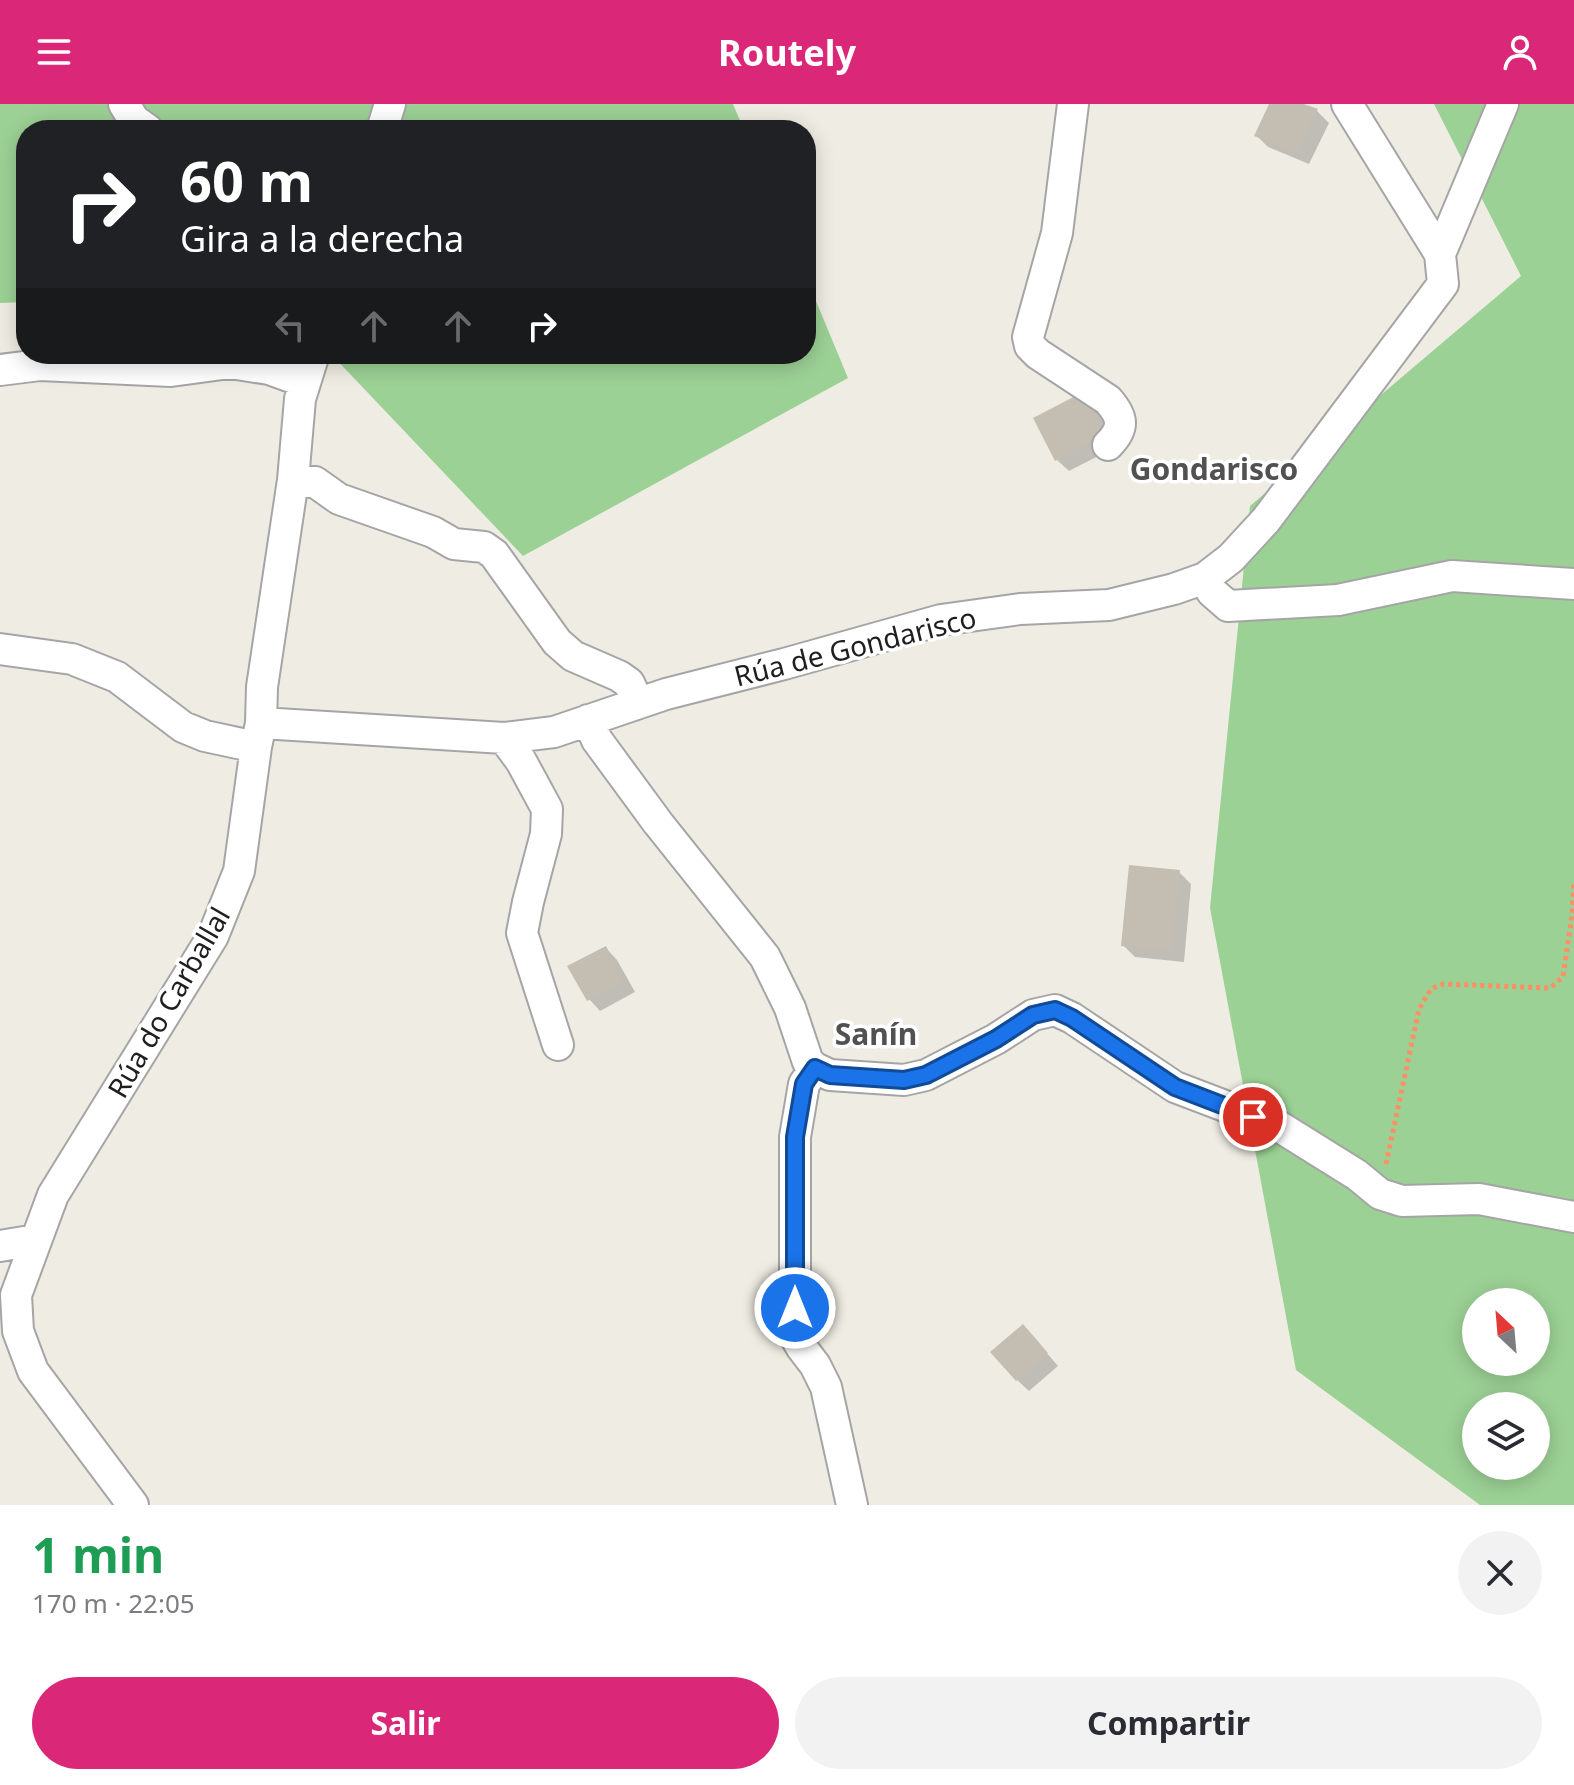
<!DOCTYPE html>
<html lang="es">
<head>
<meta charset="utf-8">
<style>
  :root { --surface:#fff; --page:#f2f2f3; --text:#2b2b33; --muted:#7c7c81; --accent:#db2777 }
  body { margin:0; font-family:"Noto Sans",sans-serif; background:var(--page); color:var(--text); height:100vh; display:flex; flex-direction:column; font-size:30px; white-space:nowrap }
  * { box-sizing:border-box; margin:0 }
  p { font-size:26px; color:var(--muted) }
  .icon { flex:none; width:44px; height:44px; fill:none; stroke:currentColor; stroke-width:2; stroke-linecap:round; stroke-linejoin:round }
  .map { position:relative; height:1401px; overflow:hidden }
  .details { display:flex; flex-direction:column; background:var(--surface); flex:1 }
  .details>* { flex:none }
  .top-card { position:absolute; left:16px; top:16px; width:800px; height:244px; border-radius:32px; box-shadow:0 4px 20px #0003; background:#202124; color:#fff; overflow:hidden }
  .needle { width:52px; rotate:334deg }
  .buttons { position:absolute; left:1462px; top:1184px; display:grid; gap:16px }
  .buttons a { display:grid; place-items:center; width:88px; height:88px; border-radius:50%; background:var(--surface); box-shadow:0 4px 20px #0003; font-size:40px }
  .pin { position:absolute; display:grid; place-items:center; width:68px; height:68px; color:#fff; margin:-34px; border:4px solid #fff; border-radius:50%; box-shadow:0 2px 8px #0007 }
  .me { position:absolute; width:88px; margin:-44px; rotate:0deg; stroke-linejoin:round; filter:drop-shadow(0 0 6px #0008) }
  .turn { display:flex; align-items:center; gap:28px; height:168px; padding:0 32px; font-size:36px }
  .turn .icon { width:104px; height:104px; stroke-width:2.5 }
  .turn b { display:block; font-size:56px; line-height:68px }
  .lanes { display:flex; align-items:center; height:76px; padding:0 32px; background:#0003; justify-content:center; gap:40px; direction:ltr }
  .lanes .off { opacity:.35 }
  .round { display:grid; place-items:center; flex:none; width:84px; height:84px; border-radius:42px; background:var(--page) }
  .headline { display:flex; align-items:center; justify-content:space-between; height:136px; padding:0 32px }
  h1 { font-size:48px; font-weight:700; line-height:60px; color:#1e9e55 }
  .button { display:flex; gap:16px; margin-top:auto; padding:16px 32px }
  .button a { flex:1; height:92px; border-radius:48px; background:var(--accent); color:#fff; font-size:32px; font-weight:700; line-height:92px; text-align:center }
  .button a+a { background:var(--page); color:var(--text) }
  header { display:flex; justify-content:space-between; align-items:center; height:104px; padding:0 32px; background:var(--accent); color:#fff; font-size:36px; font-weight:700 }
  .map>svg:first-child { display:block }
  .forest { fill:#9cd195; fill-rule:evenodd }
  .shadow { fill:#0003 }
  .building { fill:#c4bdb2 }
  .lines { fill:none; stroke-linecap:round; stroke-linejoin:round }
  .minor-casing { stroke:#a5a5a5; stroke-width:34 }
  .path { stroke:#ff8f64; stroke-width:5; stroke-dasharray:4 4; stroke-linecap:butt }
  .minor { stroke:#fff; stroke-width:30 }
  .route-casing { stroke:#114b97; stroke-width:20 }
  .route { stroke:#1a73e8; stroke-width:14 }
  .labels { text-anchor:middle; dominant-baseline:central; stroke-width:7; stroke-linejoin:round; paint-order:stroke }
  .street-label { font-size:28px; fill:#1e1e1e; stroke:#fff }
  .neighbourhood-label { font-size:30px; font-weight:bold; fill:#515151; stroke:#fff }
</style>
</head>
<body>
<header><svg class="icon" aria-label="menu" viewBox="0 0 24 24"><path d="M4 6h16M4 12h16M4 18h16"/></svg>Routely<svg class="icon" aria-label="person" viewBox="0 0 24 24"><circle cx="12" cy="8" r="4"/><path d="M4 21q1-7 8-7t8 7"/></svg></header>
<div class="map">
<svg width="1574" height="1401" viewBox="0 0 1574 1401">
  <rect width="100%" height="100%" fill="#efede3"/>
  <path class="forest" d="M0 0H733L744 26H26V198L0 199Z
    M1434 0H1574V1401H1480L1296 1266 1210 804 1250 402 1521 172ZM1476 1198H1536V1258H1476ZM1476 1302H1536V1362H1476Z
    M806 173 848 274 523 452 331 250H806Z"/>
  <path class="shadow" d="M1271 0H1299L1317 7 1329 19 1309 60 1268 43 1256 31Z
    M1083 290 1095 302 1116 343 1069 367 1057 356Z
    M1179 768 1191 780 1184 858 1135 853 1123 841Z
    M606 844 617 856 635 888 600 907 589 895Z
    M1034 1234 1058 1262 1029 1287 1017 1276Z"/>
  <path class="building" d="M1269 0H1304L1318 5 1297 49 1254 32Z
    M1083 288 1105 331 1055 357 1033 314Z
    M1129 761 1180 766 1172 847 1121 842Z
    M606 842 624 876 587 897 567 862Z
    M1023 1220 1048 1249 1016 1277 990 1248Z"/>
  <g class="lines">
    <defs>
      <path id="minor" d="M124 0 134 16 148 26
        M1073 0 1057 129 1028 233 1030 242 1038 250 1108 296C1123 313 1125 324 1108 341
        M382 26 390 0
        M1440 150 1503 0
        M0 266 40 261 171 267 230 259 269 265 305 278
        M293 376 315 378 339 395 433 428 454 440 484 443 494 450 557 538 573 552 619 572 629 579 638 599
        M1205 474 1212 488 1228 502 1338 496 1452 472 1574 480
        M0 545 72 555 117 573 183 623 205 632 256 643
        M588 616 597 636 658 719 765 853 790 904 808 958 815 964 830 971 904 976 926 971 996 935 1033 911 1055 906 1072 914 1175 983 1280 1023 1357 1071 1380 1090 1402 1097 1479 1095 1574 1113
        M261 619 504 634 554 628 666 590 784 560 941 516 1020 505 1109 501 1174 485 1205 474 1231 454 1266 416 1443 180 1440 150 1347 0
        M504 634 521 657 547 705 546 730 528 798 522 829 558 941
        M815 964 804 980 795 1033V1204L793 1229 802 1244 815 1261 826 1283 852 1401
        M0 1142 36 1136
        M133 1401 33 1267 18 1227 16 1191 53 1091 213 832 239 767 256 643 261 619 262 583 293 376 300 295 314 250"/>
    </defs>
    <use href="#minor" class="minor-casing"/>
    <path class="path" d="M1386 1060 1419 905 1431 885 1443 880 1550 884 1563 873 1572 811 1574 777"/>
    <use href="#minor" class="minor"/>
  </g>
  <g class="lines">
    <defs>
      <path id="route" d="M795 1204V1033L804 980 815 964 830 971 904 976 926 971 996 935 1033 911 1055 906 1072 914 1175 983 1253 1013"/>
    </defs>
    <use href="#route" class="route-casing"/>
    <use href="#route" class="route"/>
  </g>
  <g class="labels">
    <g class="street-label">
      <text transform="translate(855 542) rotate(-14)">Rúa de Gondarisco</text>
      <text transform="translate(168 898) rotate(-60)">Rúa do Carballal</text>
    </g>
    <g class="neighbourhood-label">
      <text x="1214" y="364">Gondarisco</text>
      <text x="876" y="929">Sanín</text>
    </g>
  </g>
</svg>
<div class="buttons">
<a><svg class="needle" viewBox="-14 -14 28 28"><path d="M0-13l5 13h-10z" fill="#e53935"/><path d="M0 13l5-13h-10z" fill="#7c7c81"/></svg></a>
<a><svg class="icon" aria-label="layers" viewBox="0 0 24 24"><path d="M12 4l9 5-9 5-9-5zM3 14l9 5 9-5"/></svg></a>
</div>
<div class="pin" style="left:1253px;top:1013px;background:#d93025"><svg class="icon" aria-label="arrive" viewBox="0 0 24 24"><path d="M6 21V4h12l-3 4 3 4H6"/></svg></div>
<svg class="me" style="left:795px;top:1204px" viewBox="-20 -20 40 40"><circle r="17" fill="#1a73e8" stroke="#fff" stroke-width="3"/><path d="M0-11L8 9 0 5-8 9z" fill="#fff"/></svg>
<div class="top-card">
<div class="turn"><svg class="icon" aria-label="right" viewBox="0 0 24 24"><path d="M7 20v-9h11M14 6l5 5-5 5"/></svg><div><b>60 m</b>Gira a la derecha</div></div>
<div class="lanes"><svg class="icon off" aria-label="left" viewBox="0 0 24 24"><path d="M17 20v-9H6M10 6l-5 5 5 5"/></svg><svg class="icon off" aria-label="ahead" viewBox="0 0 24 24"><path d="M12 20V5M6 11l6-6 6 6"/></svg><svg class="icon off" aria-label="ahead" viewBox="0 0 24 24"><path d="M12 20V5M6 11l6-6 6 6"/></svg><svg class="icon" aria-label="right" viewBox="0 0 24 24"><path d="M7 20v-9h11M14 6l5 5-5 5"/></svg></div>
</div>
</div>
<section class="details">
<div class="headline"><div><h1>1 min</h1><p>170 m · 22:05</p></div><a class="round"><svg class="icon" aria-label="close" viewBox="0 0 24 24"><path d="M6 6l12 12M18 6L6 18"/></svg></a></div>
<div class="button"><a>Salir</a><a>Compartir</a></div>
</section>
</body>
</html>
